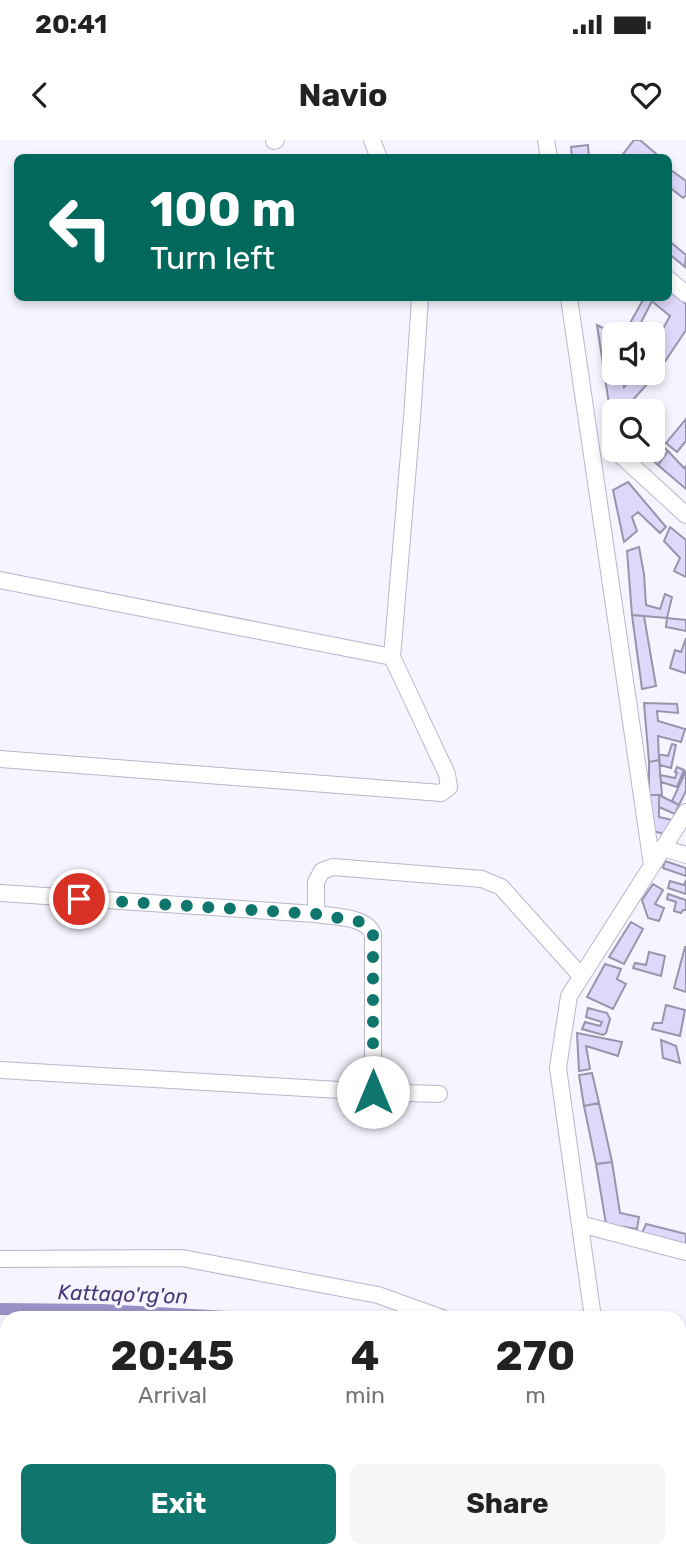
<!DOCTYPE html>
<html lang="en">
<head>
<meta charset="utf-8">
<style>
  :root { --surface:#fff; --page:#f6f6f6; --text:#222; --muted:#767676; --accent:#0f766e }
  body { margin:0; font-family:Rubik,sans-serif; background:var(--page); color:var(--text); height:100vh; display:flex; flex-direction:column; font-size:26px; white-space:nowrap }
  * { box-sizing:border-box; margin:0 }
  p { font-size:23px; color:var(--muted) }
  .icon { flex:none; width:38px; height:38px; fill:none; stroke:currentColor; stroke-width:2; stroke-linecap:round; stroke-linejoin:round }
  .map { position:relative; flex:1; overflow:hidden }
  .panel { position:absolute; left:0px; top:1171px; width:686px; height:247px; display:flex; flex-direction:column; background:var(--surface); border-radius:21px 21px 0 0; box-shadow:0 4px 10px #0003 }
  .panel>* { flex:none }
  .guide { position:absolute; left:14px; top:14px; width:658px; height:147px; border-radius:10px; box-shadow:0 4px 10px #0003; background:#00695c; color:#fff; overflow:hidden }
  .tools { position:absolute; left:602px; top:182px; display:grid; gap:14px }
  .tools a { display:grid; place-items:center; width:63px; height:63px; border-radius:10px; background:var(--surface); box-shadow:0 4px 10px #0003; font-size:35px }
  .pin { position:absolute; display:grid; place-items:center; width:60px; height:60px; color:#fff; margin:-30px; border:4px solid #fff; border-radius:50%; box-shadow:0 2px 7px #0007 }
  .me { position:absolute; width:77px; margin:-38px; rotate:0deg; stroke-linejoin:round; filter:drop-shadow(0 0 5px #0008) }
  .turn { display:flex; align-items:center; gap:24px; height:147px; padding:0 21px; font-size:32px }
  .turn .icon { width:91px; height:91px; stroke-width:2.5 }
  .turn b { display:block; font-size:49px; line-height:60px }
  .eta { display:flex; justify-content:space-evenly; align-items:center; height:119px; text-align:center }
  .eta b { font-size:42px; font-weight:700; line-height:49px }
  .cta { display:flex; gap:14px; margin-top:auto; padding:14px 21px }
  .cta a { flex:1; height:80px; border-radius:10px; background:var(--accent); color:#fff; font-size:28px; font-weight:700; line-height:80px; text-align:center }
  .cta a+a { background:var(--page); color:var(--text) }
  .status { display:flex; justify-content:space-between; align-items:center; height:49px; padding:0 35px; background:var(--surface); direction:ltr }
  .status svg { height:19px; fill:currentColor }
  header { display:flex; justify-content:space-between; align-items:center; height:91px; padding:0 21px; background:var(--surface); font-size:32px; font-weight:700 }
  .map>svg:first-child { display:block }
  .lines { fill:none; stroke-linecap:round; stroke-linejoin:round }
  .canal { stroke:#9a91c6; stroke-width:12 }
  .building { fill:#ded9fa; stroke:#9894ab; stroke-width:2 }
  .minor-casing { stroke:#b9b6cd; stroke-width:18 }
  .minor { stroke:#fff; stroke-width:16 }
  .route { stroke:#0f766e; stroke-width:12; stroke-dasharray:0 21.6 }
  .labels { text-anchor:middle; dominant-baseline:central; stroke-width:6; stroke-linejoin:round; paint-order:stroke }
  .water-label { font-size:21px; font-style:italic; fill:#49397b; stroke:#f6f4fe }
</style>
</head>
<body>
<div class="status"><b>20:41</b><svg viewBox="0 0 49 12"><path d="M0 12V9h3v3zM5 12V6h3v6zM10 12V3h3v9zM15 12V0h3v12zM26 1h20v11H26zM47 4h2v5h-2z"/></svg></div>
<header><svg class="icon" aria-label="back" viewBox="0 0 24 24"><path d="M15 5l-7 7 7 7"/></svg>Navio<svg class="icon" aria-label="heart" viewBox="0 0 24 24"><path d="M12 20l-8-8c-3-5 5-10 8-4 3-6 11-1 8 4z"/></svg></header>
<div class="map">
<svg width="686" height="1416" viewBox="0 0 686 1416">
  <rect width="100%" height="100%" fill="#f6f4fe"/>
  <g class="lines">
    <path class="canal" d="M0 1169 102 1170 245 1178
      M674 1410 678 1416"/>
  </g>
  <path class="building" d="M634 0H640L661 18H620Z
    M588 5 589 18H572L571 7Z
    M668 28 686 41V55L683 58 668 46Z
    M668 100 686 115 685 127 668 113Z
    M668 150 686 164V190L658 232 653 227V207L670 176 648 158H668Z
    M644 158H648L652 161 635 194H624Z
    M597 185 613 193 614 233H621L624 247 636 233H653V227L658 232 623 271H614V282L612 284Z
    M686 279V301L677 312 666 303Z
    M653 298 668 311 658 325 641 310H653Z
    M668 311 684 328 686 326V349L658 325Z
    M628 342 666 387 660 393 638 372 632 377 637 391 624 402 613 350Z
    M670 387 686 400V437L674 431 680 418 664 401Z
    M639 407 644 434 646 465 660 469 665 454 672 457 667 478 632 475 627 411Z
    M632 475 644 476 656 546 642 549Z
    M667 478 686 480V491L666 487Z
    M686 498V532L685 533 670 528 675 510 681 512Z
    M644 563 677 564 678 573 657 571 658 581 685 589 681 602 658 596 659 620 649 622Z
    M672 604 676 605 671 628 660 625 659 614 668 616Z
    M659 620 662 655H649V622Z
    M677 627 684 630 677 647 661 642 660 635 675 638 677 633 675 632Z
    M686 631V651L679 665 672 661Z
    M649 655H659V677L672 680 664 694 649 690Z
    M659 655 679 665 675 674 659 667Z
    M665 721 686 728V736L663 728Z
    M686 740V754L668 748 670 741 684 745Z
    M653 744 663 750 655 764 664 768 659 781 648 778 642 760Z
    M668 754 686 760V770H683L681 773 674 771 676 762 667 759Z
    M631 782 643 789 624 824 609 817Z
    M685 807H686V852L674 848Z
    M649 812 665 816 661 836 633 828 635 823 646 825Z
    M605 824 621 829 617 839 626 844 613 869 587 857Z
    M666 865 685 870 680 896 652 889 654 883H662Z
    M588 868 607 873 610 879 606 893 603 895 582 889 585 882 600 886 602 882 586 877Z
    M577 893 622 902 618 916 586 906 590 929 579 931Z
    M661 900 676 906 680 923 663 918Z
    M592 933 599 963 584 966 579 935Z
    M599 963 612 1022 596 1024 584 966Z
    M612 1022 620 1073 639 1077 637 1089 606 1084 596 1024Z
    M646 1084 686 1094V1104L642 1093Z
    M0 1233H7V1257H0Z
    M0 1278 7 1280V1299L0 1298Z
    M0 1313 7 1314V1341L0 1339Z
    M15 1410H68L81 1416H12Z
    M366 1410H391L389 1416H379Z
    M391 1410H415L417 1411 415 1416H389Z
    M421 1410H447L445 1416H415L417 1411 420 1413Z
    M453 1410H466L463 1416H450Z
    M482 1410H509L508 1413 513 1415 487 1416 488 1413Z
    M516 1410H534L531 1416 515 1412Z
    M573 1410H576L591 1416H570Z"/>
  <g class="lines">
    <defs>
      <path id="minor" d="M372 0 379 18
        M546 0 549 18
        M274 1 276 0
        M668 139 686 154
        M569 158 652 725
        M615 310 686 375
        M0 440 392 517
        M0 619 441 653 449 647 447 634 392 517 412 278 420 158
        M663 708 686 715
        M0 753 316 774C334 777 366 776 373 794V952
        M316 774V742L322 731 333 727 482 739 501 747 581 836
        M0 930 373 952 439 954
        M580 1084 686 1112
        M0 1119 182 1118 378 1155 442 1178
        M593 1178 558 928 569 856 686 672
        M0 1224H7
        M679 1264 686 1265
        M679 1340 686 1346
        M612 1410 619 1416
        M544 1416 547 1410"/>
    </defs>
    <use href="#minor" class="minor-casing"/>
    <use href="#minor" class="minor"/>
  </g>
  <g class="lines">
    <path class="route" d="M79 759 316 774 361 782 370 787 373 794V952"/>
  </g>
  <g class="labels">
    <g class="water-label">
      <text transform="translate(123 1154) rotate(2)">Kattaqo'rg'on</text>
    </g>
  </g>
</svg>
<div class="tools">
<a><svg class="icon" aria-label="sound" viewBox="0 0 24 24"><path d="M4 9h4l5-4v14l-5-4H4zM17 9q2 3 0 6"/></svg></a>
<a><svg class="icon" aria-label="search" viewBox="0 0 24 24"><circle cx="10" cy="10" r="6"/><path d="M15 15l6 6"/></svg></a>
</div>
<div class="pin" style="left:79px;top:759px;background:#d93025"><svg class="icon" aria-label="arrive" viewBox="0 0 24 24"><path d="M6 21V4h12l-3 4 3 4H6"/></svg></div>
<svg class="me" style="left:373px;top:952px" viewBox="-20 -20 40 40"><circle r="19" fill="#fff"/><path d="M0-13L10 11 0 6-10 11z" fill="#0f766e"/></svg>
<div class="guide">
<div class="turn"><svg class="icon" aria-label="left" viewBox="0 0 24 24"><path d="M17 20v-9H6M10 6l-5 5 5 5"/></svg><div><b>100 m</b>Turn left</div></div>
</div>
<section class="panel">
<div class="eta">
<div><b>20:45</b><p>Arrival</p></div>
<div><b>4</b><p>min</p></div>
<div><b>270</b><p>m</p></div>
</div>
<div class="cta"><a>Exit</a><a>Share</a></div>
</section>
</div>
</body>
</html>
